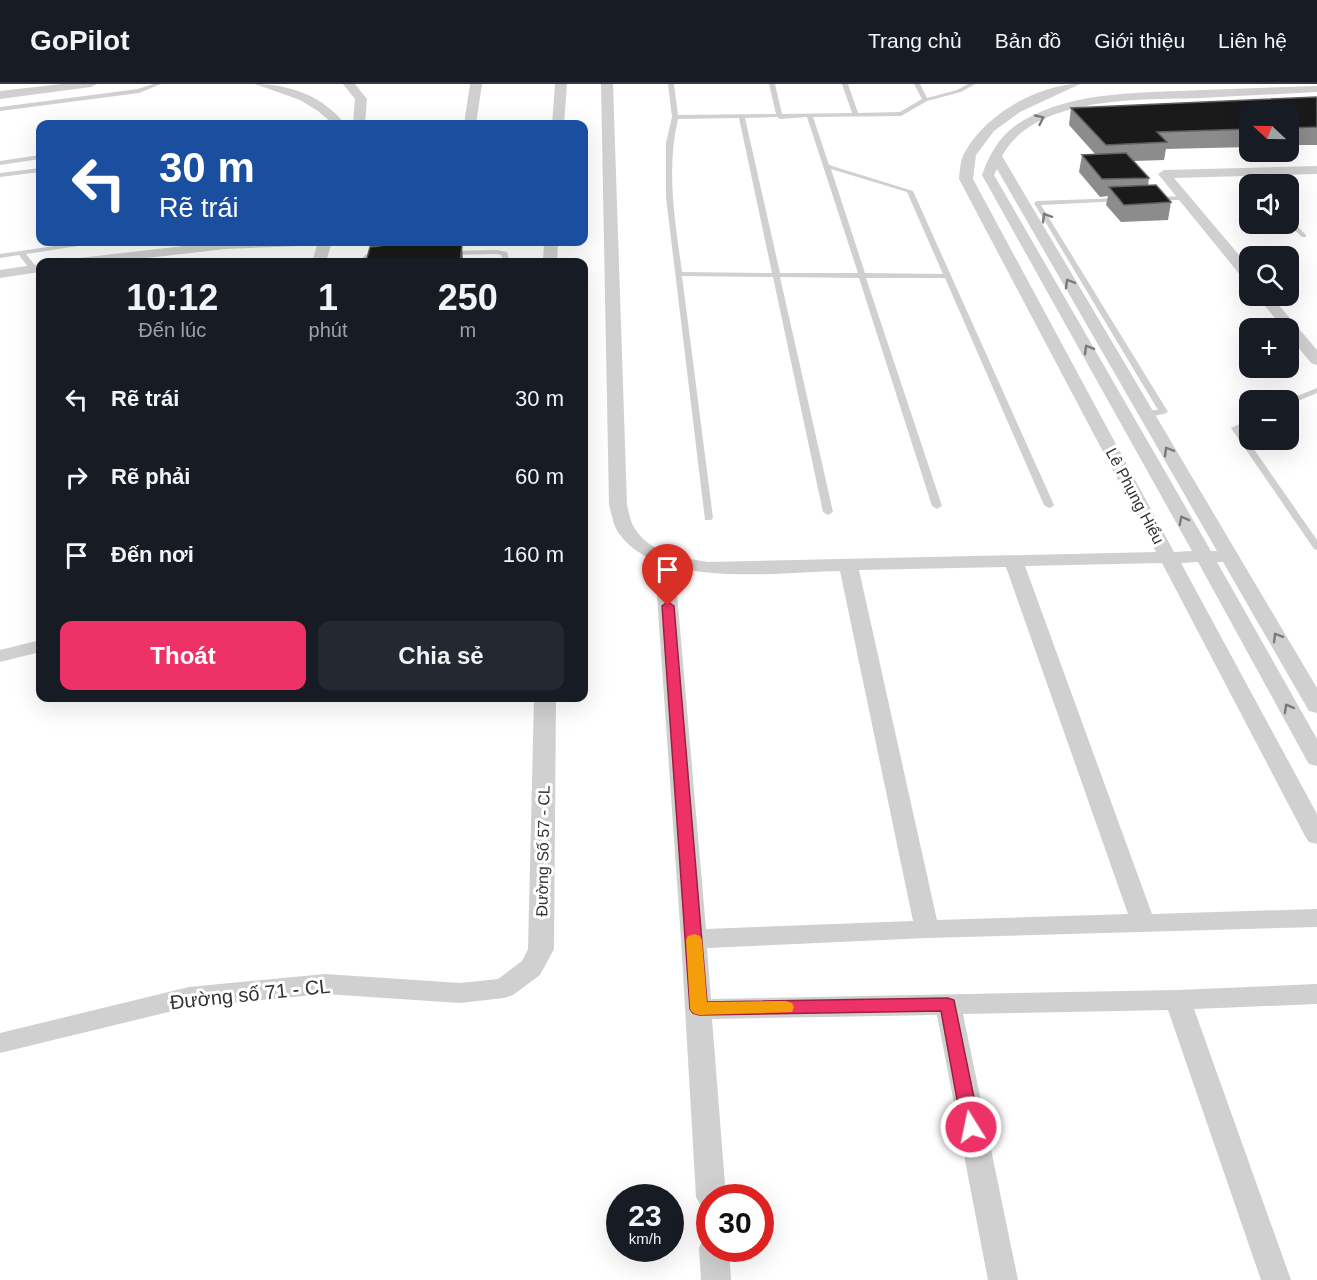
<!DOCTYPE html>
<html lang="vi">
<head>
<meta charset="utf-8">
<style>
  :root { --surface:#171b24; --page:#242831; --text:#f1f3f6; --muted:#9ea1a6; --line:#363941; --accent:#ee3166 }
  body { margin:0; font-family:Helvetica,sans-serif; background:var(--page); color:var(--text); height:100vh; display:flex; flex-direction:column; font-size:22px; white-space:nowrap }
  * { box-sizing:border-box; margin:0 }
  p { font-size:20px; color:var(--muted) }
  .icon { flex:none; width:33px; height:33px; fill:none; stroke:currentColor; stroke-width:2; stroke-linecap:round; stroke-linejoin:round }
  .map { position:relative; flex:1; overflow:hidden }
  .details { position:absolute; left:36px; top:174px; width:552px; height:444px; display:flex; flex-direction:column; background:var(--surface); border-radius:12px; box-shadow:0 6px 24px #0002 }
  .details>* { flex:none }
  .top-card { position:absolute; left:36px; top:36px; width:552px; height:126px; border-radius:12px; box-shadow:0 6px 24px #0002; background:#1a4fa0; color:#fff; overflow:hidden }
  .needle { width:39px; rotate:292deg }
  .controls { position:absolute; left:1239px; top:18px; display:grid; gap:12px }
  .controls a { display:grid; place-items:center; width:60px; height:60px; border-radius:12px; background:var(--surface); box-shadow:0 6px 24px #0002; font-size:30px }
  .speed { position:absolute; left:606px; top:1100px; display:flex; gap:12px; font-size:30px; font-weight:700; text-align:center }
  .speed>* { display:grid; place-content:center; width:78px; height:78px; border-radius:50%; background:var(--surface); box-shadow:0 6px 24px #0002; line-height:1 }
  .speed small { font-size:15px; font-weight:400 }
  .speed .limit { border:9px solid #d22; background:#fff; color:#111 }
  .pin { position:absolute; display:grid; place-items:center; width:51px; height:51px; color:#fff; margin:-62px -26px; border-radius:50% 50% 50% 0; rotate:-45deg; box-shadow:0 0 6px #0007 }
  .pin .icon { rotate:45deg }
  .me { position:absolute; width:66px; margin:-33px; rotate:350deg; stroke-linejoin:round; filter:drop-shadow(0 0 4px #0008) }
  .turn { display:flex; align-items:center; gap:21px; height:126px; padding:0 24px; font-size:27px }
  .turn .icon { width:78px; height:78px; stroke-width:2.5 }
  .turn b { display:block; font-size:42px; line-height:51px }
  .eta { display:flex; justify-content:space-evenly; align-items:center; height:102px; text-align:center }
  .eta b { font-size:36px; font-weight:800; line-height:42px }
  .primary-button { display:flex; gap:12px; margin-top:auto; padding:12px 24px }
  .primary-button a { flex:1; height:69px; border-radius:12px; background:var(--accent); color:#fff; font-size:24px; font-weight:800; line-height:69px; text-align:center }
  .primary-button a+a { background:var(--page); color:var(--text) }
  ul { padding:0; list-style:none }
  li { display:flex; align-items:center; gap:18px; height:78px; padding:0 24px }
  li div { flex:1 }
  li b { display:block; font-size:22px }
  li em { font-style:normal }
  header { display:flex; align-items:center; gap:36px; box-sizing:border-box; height:84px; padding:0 30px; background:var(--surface); border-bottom:2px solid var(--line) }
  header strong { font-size:28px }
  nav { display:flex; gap:33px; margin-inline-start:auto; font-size:21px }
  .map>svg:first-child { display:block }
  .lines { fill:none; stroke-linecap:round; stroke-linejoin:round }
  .service { fill:#d0d0d0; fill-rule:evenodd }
  .minor { fill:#d0d0d0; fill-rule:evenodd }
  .wall { fill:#8c8c8c }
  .shaded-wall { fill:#5f5f5f }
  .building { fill:#1a1a1a; stroke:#5f5f5f; stroke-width:1.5 }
  .oneway { stroke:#7a7a7a }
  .route { fill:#ee3166; stroke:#9b2042; stroke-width:1.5 }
  .slow { fill:#f59e0b }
  .labels { text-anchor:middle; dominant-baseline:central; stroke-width:6; stroke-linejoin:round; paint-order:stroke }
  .street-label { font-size:16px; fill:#333; stroke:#fff }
  .near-street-label { font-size:20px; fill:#333; stroke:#fff }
</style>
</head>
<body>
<header>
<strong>GoPilot</strong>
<nav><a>Trang chủ</a><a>Bản đồ</a><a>Giới thiệu</a><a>Liên hệ</a></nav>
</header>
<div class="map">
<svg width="1317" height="1196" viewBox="0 0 1317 1196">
  <rect width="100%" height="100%" fill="#fff"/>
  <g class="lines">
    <path class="service" d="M153 0H161L139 9 0 27V23L138 5Z
      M668 0H674L678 31 776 30 769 0H775L782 30 852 29 842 0H848L858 29 900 28 922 15 914 0H920L927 14 957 6 968 0H975L961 8 927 17 901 32 813 33 829 81 913 107 1054 421 1052 423 1049 424 1044 421 945 194H866L942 422 937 425 932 422 859 194 780 193 833 428 828 431 823 428 773 193 682 192 713 434 711 436H705L666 113V59L672 33ZM777 33 780 35 807 33 858 189H780L745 34ZM739 34 772 189 682 188C675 137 666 86 678 35ZM831 85 907 108 943 190 865 189Z
      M303 36 305 37V39L280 40Z
      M40 71V75L0 81V77Z
      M40 84V88L0 93V89Z
      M1244 87H1248L1260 100H1254L1244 89Z
      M1155 113 1184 112 1187 114 1184 116H1153L1152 115Z
      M1121 114 1124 116 1123 117 1041 121 1168 328C1162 332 1147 333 1141 329L1145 326H1158L1034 119 1037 117Z
      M1288 133 1306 151V153H1302L1288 140Z
      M81 158H95L91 160 26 170 38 185 34 187H31L19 171 0 174V170Z
      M497 166 507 168 510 178H504L501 171 497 170 450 171 446 169 450 167Z
      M380 168H383V172L371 175 367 178H359L365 171Z
      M1317 304V309L1288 321V316H1287Z
      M1250 335V340L1240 345 1317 456V466L1314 465 1231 344Z"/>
    <path class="minor" d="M62 0H97L91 3 0 15V7Z
      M255 0C289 0 323 12 345 40H333L318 27 300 16Z
      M343 0H355L367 15 365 40H353L355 15Z
      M470 0H482L476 40H464Z
      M555 0H567L564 40H552Z
      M601 0H613L627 421C629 428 630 437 634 443 647 468 683 474 708 478L1156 468 959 95C960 86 960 76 965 68 985 31 1038 0 1080 0L1020 28 994 47 976 71 973 95 1174 468 1192 467 982 91C990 68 1002 48 1024 36 1077 6 1145 9 1203 6 1241 5 1279 3 1317 2V8C1279 10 1240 12 1202 14 1141 16 1035 11 1002 72L1317 604V629L1309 627 1223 478H1217L1317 655V682L1309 680 1306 675 1198 478 1181 479 1317 730V760L1309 758 1305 752 1162 479 1025 482 1152 830 1317 825V843L927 854 707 864 711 915 1178 906 1317 900V920L1194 925 1291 1196H1261L1168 926 963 930 1018 1196H988L937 931 712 935 726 1113H710V1125L701 1122 696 1113 681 855 656 498 659 494H673L676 498 706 845 913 837 840 487C779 488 660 505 620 451 613 442 612 431 609 421ZM997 85 1217 467H1211L994 91ZM1006 483 1128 830 937 836 859 486Z
      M1317 82V90L1174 94 1250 184V198L1245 197 1158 90 1164 86Z
      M219 158H307L300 162 225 165 112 178H72L79 174Z
      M318 158H332L326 178H312Z
      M544 158H558L557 178H543Z
      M40 180V188L0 194V186Z
      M1257 212H1271L1317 266V281L1311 279 1288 251V244H1283Z
      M40 556V568L0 578V566Z
      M534 614H556L554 865 540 891 513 911 504 914 460 919 325 910 189 923 0 969V949L189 903 325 890 460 899 498 895 522 877 528 865Z
      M710 1152V1164H729L731 1196H701L699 1164 703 1155Z"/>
  </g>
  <path class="wall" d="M1317 13V61H1288V28H1250V63L1166 65 1164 76 1134 77 1149 94 1148 102 1171 118 1168 136 1121 138 1106 121 1108 112 1100 113 1079 88 1082 71 1095 70 1069 41 1071 24Z"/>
  <path class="shaded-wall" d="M462 161 463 178H460Z"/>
  <path class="building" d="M1317 13V43L1288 44V28H1250V45L1157 48 1167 58 1106 61 1071 24Z
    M1126 69 1149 94 1102 95 1082 71Z
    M1156 101 1171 118 1124 121 1109 103Z
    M386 158H440V160L462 161 460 178H366L370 163 379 162 385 161Z"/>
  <defs><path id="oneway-chevron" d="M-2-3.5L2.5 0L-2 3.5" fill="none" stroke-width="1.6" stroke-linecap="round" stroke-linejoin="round" transform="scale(1.5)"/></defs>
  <g class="oneway">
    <use href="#oneway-chevron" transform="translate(1040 35) rotate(-25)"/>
    <use href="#oneway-chevron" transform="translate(1046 133) rotate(-121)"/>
    <use href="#oneway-chevron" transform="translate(1069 199) rotate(-120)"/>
    <use href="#oneway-chevron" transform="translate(1088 265) rotate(-120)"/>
    <use href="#oneway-chevron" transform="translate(1168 367) rotate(-120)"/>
    <use href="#oneway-chevron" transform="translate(1183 436) rotate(-118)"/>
    <use href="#oneway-chevron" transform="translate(1277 553) rotate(-120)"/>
    <use href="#oneway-chevron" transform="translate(1288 624) rotate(-119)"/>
  </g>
  <path class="route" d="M668 518 674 522 707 918 948 914 954 916 980 1043 977 1049 971 1051 965 1049 962 1043 941 927 699 931 693 929 690 925 662 522Z"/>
  <path class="slow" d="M694 850 700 852 702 856 707 918 786 917 792 919 794 923 792 928 699 931 693 929 690 925 686 856 688 852Z"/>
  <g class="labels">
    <g class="street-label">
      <text transform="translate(1135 412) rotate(62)">Lê Phụng Hiểu</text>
      <text transform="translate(543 767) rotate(-89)">Đường Số 57 - CL</text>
    </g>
    <g class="near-street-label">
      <text transform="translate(250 910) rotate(-6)">Đường số 71 - CL</text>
    </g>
  </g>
</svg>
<div class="controls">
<a><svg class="needle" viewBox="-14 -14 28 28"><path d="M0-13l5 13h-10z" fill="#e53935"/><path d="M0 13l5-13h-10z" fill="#9ea1a6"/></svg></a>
<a><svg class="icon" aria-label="sound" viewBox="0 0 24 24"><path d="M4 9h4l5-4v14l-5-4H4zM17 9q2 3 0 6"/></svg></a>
<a><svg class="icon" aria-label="search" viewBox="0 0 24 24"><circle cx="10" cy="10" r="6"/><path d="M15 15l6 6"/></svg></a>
<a>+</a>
<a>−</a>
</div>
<div class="speed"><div>23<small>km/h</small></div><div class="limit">30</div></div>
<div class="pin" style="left:668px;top:522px;background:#d93025"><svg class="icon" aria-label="arrive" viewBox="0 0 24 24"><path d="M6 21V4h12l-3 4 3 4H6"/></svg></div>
<svg class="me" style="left:971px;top:1043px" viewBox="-20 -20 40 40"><circle r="17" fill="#ee3166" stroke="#fff" stroke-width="3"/><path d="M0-11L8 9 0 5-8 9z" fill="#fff"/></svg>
<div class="top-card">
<div class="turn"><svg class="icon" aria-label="left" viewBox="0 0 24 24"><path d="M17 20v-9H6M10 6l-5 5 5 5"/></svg><div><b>30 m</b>Rẽ trái</div></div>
</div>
<section class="details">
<div class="eta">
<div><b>10:12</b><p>Đến lúc</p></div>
<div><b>1</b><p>phút</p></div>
<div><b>250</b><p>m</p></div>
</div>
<ul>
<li><svg class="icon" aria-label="left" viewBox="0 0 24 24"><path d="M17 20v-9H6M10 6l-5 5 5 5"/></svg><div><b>Rẽ trái</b></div><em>30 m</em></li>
<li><svg class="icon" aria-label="right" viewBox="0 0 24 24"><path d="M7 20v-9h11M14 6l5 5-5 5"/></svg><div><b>Rẽ phải</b></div><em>60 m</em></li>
<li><svg class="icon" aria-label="arrive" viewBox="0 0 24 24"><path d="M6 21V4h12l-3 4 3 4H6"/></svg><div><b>Đến nơi</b></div><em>160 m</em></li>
</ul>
<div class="primary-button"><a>Thoát</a><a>Chia sẻ</a></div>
</section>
</div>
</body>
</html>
